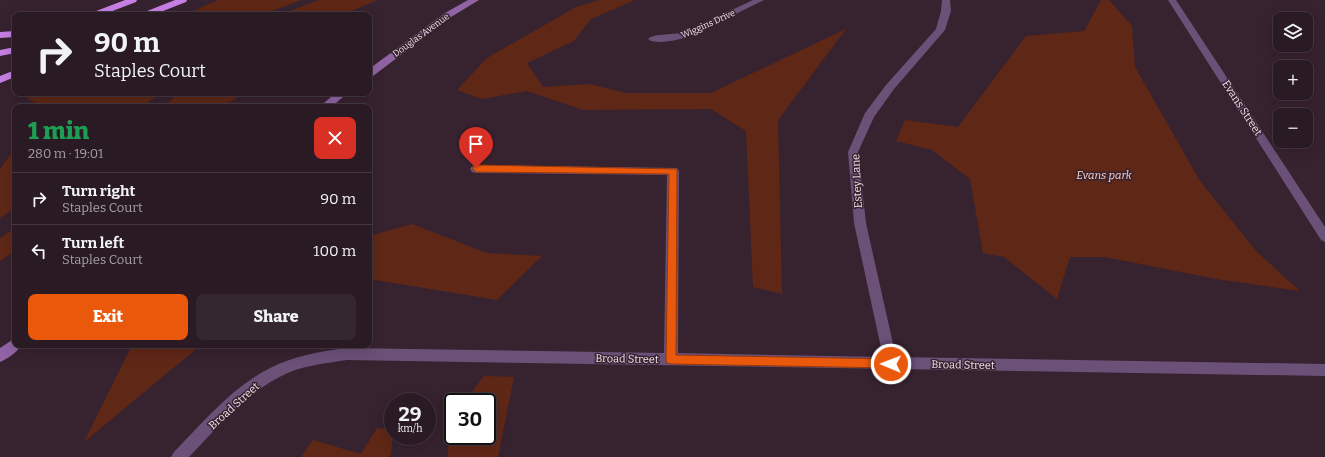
<!DOCTYPE html>
<html lang="en">
<head>
<meta charset="utf-8">
<style>
  :root { --surface:#291a23; --page:#352730; --text:#f1f3f6; --muted:#a5a1a6; --line:#453841; --accent:#ea580c }
  body { margin:0; font-family:Bitter,serif; background:var(--page); color:var(--text); height:100vh; display:flex; flex-direction:column; font-size:15px; white-space:nowrap }
  * { box-sizing:border-box; margin:0 }
  p { font-size:13px; color:var(--muted) }
  .icon { flex:none; width:22px; height:22px; fill:none; stroke:currentColor; stroke-width:2; stroke-linecap:round; stroke-linejoin:round }
  .map { position:relative; flex:1; overflow:hidden }
  .panel { position:absolute; left:12px; top:104px; width:360px; height:244px; display:flex; flex-direction:column; background:var(--surface); border-radius:8px; box-shadow:0 4px 16px #0002,0 0 0 1px var(--line) }
  .panel>* { flex:none }
  .top-card { position:absolute; left:12px; top:12px; width:360px; height:84px; border-radius:8px; box-shadow:0 4px 16px #0002,0 0 0 1px var(--line); background:#291a23; color:var(--text); overflow:hidden }
  .tools { position:absolute; left:1273px; top:12px; display:grid; gap:8px }
  .tools a { display:grid; place-items:center; width:40px; height:40px; border-radius:8px; background:var(--surface); box-shadow:0 4px 16px #0002,0 0 0 1px var(--line); font-size:20px }
  .speed { position:absolute; left:384px; top:393px; display:flex; gap:8px; font-size:20px; font-weight:700; text-align:center }
  .speed>* { display:grid; place-content:center; width:52px; height:52px; border-radius:50%; background:var(--surface); box-shadow:0 4px 16px #0002,0 0 0 1px var(--line); line-height:1 }
  .speed small { font-size:10px; font-weight:400 }
  .speed .limit { border:2px solid #111; border-radius:6px; background:#fff; color:#111 }
  .pin { position:absolute; display:grid; place-items:center; width:34px; height:34px; color:#fff; margin:-41px -17px; border-radius:50% 50% 50% 0; rotate:-45deg; box-shadow:0 0 4px #0007 }
  .pin .icon { rotate:45deg }
  .me { position:absolute; width:44px; margin:-22px; rotate:271deg; stroke-linejoin:round; filter:drop-shadow(0 0 3px #0008) }
  .turn { display:flex; align-items:center; gap:14px; height:84px; padding:0 16px; font-size:18px }
  .turn .icon { width:52px; height:52px; stroke-width:2.5 }
  .turn b { display:block; font-size:28px; line-height:34px }
  .round { display:grid; place-items:center; flex:none; width:42px; height:42px; border-radius:8px; background:var(--page) }
  .overview { display:flex; align-items:center; justify-content:space-between; height:68px; padding:0 16px }
  h1 { font-size:24px; font-weight:800; line-height:30px; color:#1e9e55 }
  .button { display:flex; gap:8px; margin-top:auto; padding:8px 16px }
  .button a { flex:1; height:46px; border-radius:8px; background:var(--accent); color:#fff; font-size:16px; font-weight:800; line-height:46px; text-align:center }
  .button a+a { background:var(--page); color:var(--text) }
  ul { padding:0; list-style:none }
  li { display:flex; align-items:center; gap:12px; height:52px; padding:0 16px; border-top:1px solid var(--line) }
  li div { flex:1 }
  li b { display:block; font-size:15px }
  li em { font-style:normal }
  .map>svg:first-child { display:block }
  .green { fill:#5f2716 }
  .lines { fill:none; stroke-linecap:round; stroke-linejoin:round }
  .street { fill:#6b5078; fill-rule:evenodd }
  .secondary { fill:#9064a4; fill-rule:evenodd }
  .highway { fill:#c680e4; fill-rule:evenodd }
  .route { fill:#ea580c; stroke:#983908 }
  .labels { text-anchor:middle; dominant-baseline:central; stroke-width:3; stroke-linejoin:round; paint-order:stroke }
  .far-street-label { font-size:9px; fill:#efe1e9; stroke:#37222f }
  .street-label { font-size:11px; fill:#efe1e9; stroke:#37222f }
  .park-label { font-size:11px; font-style:italic; fill:#fed3c7; stroke:#37222f }
</style>
</head>
<body>
<div class="map">
<svg width="1325" height="457" viewBox="0 0 1325 457">
  <rect width="100%" height="100%" fill="#37222f"/>
  <path class="green" d="M218 0H301L262 15H184Z
    M319 0H377L343 15H279Z
    M599 0H635L591 19 574 41 527 63 543 87 589 84 626 93H711L846 29 778 120 782 294 753 287 746 131 711 109 583 110 527 91 482 99 457 90 487 58 576 7Z
    M1101 0H1109L1132 26 1135 67 1200 181 1256 251 1300 291 1216 279 1105 257H1070L1057 299 1004 257 983 253 970 179 932 150 896 141 905 120 958 127 1026 36 1084 31Z
    M28 93H160L142 107H43L28 99Z
    M179 93H243L224 107H163Z
    M15 148V208L0 218V169Z
    M412 224 487 253 542 256 497 300 369 279V236Z
    M15 228V251L0 261V238Z
    M135 345H201L84 442 130 349Z
    M484 376 514 377 498 457H448V447L453 424V436H487V402H464Z
    M377 428 393 430 391 454 389 457H301L313 440 361 454Z"/>
  <g class="lines">
    <path class="street" d="M753 0H764L691 36C682 39 655 46 648 39 654 33 675 35 685 32Z
      M942 0H950L951 11 945 30 894 89 874 117 858 152 866 223 896 357 1325 364V376L347 360C328 363 308 365 290 372 249 389 219 426 189 457H171L174 452C203 422 232 387 270 368 294 356 321 351 347 348L664 353 667 175 476 173 472 172 470 169 472 166 476 165 677 168 679 171 678 353 883 357 854 223 848 152 865 113 886 85 936 29 941 11Z
      M1168 0H1176L1325 227V242L1321 240Z"/>
    <path class="secondary" d="M468 0H479L451 17 373 76 369 77V69L445 13Z
      M336 93H348L331 107H319Z
      M15 338V345H21C18 352 7 359 0 362V348Z"/>
    <path class="highway" d="M125 0H137L136 2 102 15H89L91 13Z
      M175 0H187L186 2 153 15H140L142 13Z
      M15 31V37L0 38V32Z
      M15 47V53L0 56V50Z
      M15 70V77L0 83V76Z"/>
  </g>
  <path class="route" d="M476 165 676 169 677 171 676 355 891 359 895 360 897 364 895 367 891 368 671 364 667 363 666 360 669 174 476 172 472 168Z"/>
  <g class="labels">
    <g class="far-street-label">
      <text transform="translate(708 24) rotate(-24)">Wiggins Drive</text>
      <text transform="translate(421 35) rotate(-36)">Douglas Avenue</text>
    </g>
    <g class="street-label">
      <text transform="translate(1242 108) rotate(57)">Evans Street</text>
      <text transform="translate(857 181) rotate(-93)">Estey Lane</text>
      <text transform="translate(627 359) rotate(1)">Broad Street</text>
      <text transform="translate(963 365) rotate(1)">Broad Street</text>
      <text transform="translate(234 406) rotate(-42)">Broad Street</text>
    </g>
    <g class="park-label">
      <text x="1104" y="175">Evans park</text>
    </g>
  </g>
</svg>
<div class="tools">
<a><svg class="icon" aria-label="layers" viewBox="0 0 24 24"><path d="M12 4l9 5-9 5-9-5zM3 14l9 5 9-5"/></svg></a>
<a>+</a>
<a>−</a>
</div>
<div class="speed"><div>29<small>km/h</small></div><div class="limit">30</div></div>
<div class="pin" style="left:476px;top:168px;background:#d93025"><svg class="icon" aria-label="arrive" viewBox="0 0 24 24"><path d="M6 21V4h12l-3 4 3 4H6"/></svg></div>
<svg class="me" style="left:891px;top:364px" viewBox="-20 -20 40 40"><circle r="17" fill="#ea580c" stroke="#fff" stroke-width="3"/><path d="M0-11L8 9 0 5-8 9z" fill="#fff"/></svg>
<div class="top-card">
<div class="turn"><svg class="icon" aria-label="right" viewBox="0 0 24 24"><path d="M7 20v-9h11M14 6l5 5-5 5"/></svg><div><b>90 m</b>Staples Court</div></div>
</div>
<section class="panel">
<div class="overview"><div><h1>1 min</h1><p>280 m · 19:01</p></div><a class="round" style="background:#d93025;color:#fff"><svg class="icon" aria-label="close" viewBox="0 0 24 24"><path d="M6 6l12 12M18 6L6 18"/></svg></a></div>
<ul>
<li><svg class="icon" aria-label="right" viewBox="0 0 24 24"><path d="M7 20v-9h11M14 6l5 5-5 5"/></svg><div><b>Turn right</b><p>Staples Court</p></div><em>90 m</em></li>
<li><svg class="icon" aria-label="left" viewBox="0 0 24 24"><path d="M17 20v-9H6M10 6l-5 5 5 5"/></svg><div><b>Turn left</b><p>Staples Court</p></div><em>100 m</em></li>
</ul>
<div class="button"><a>Exit</a><a>Share</a></div>
</section>
</div>
</body>
</html>
